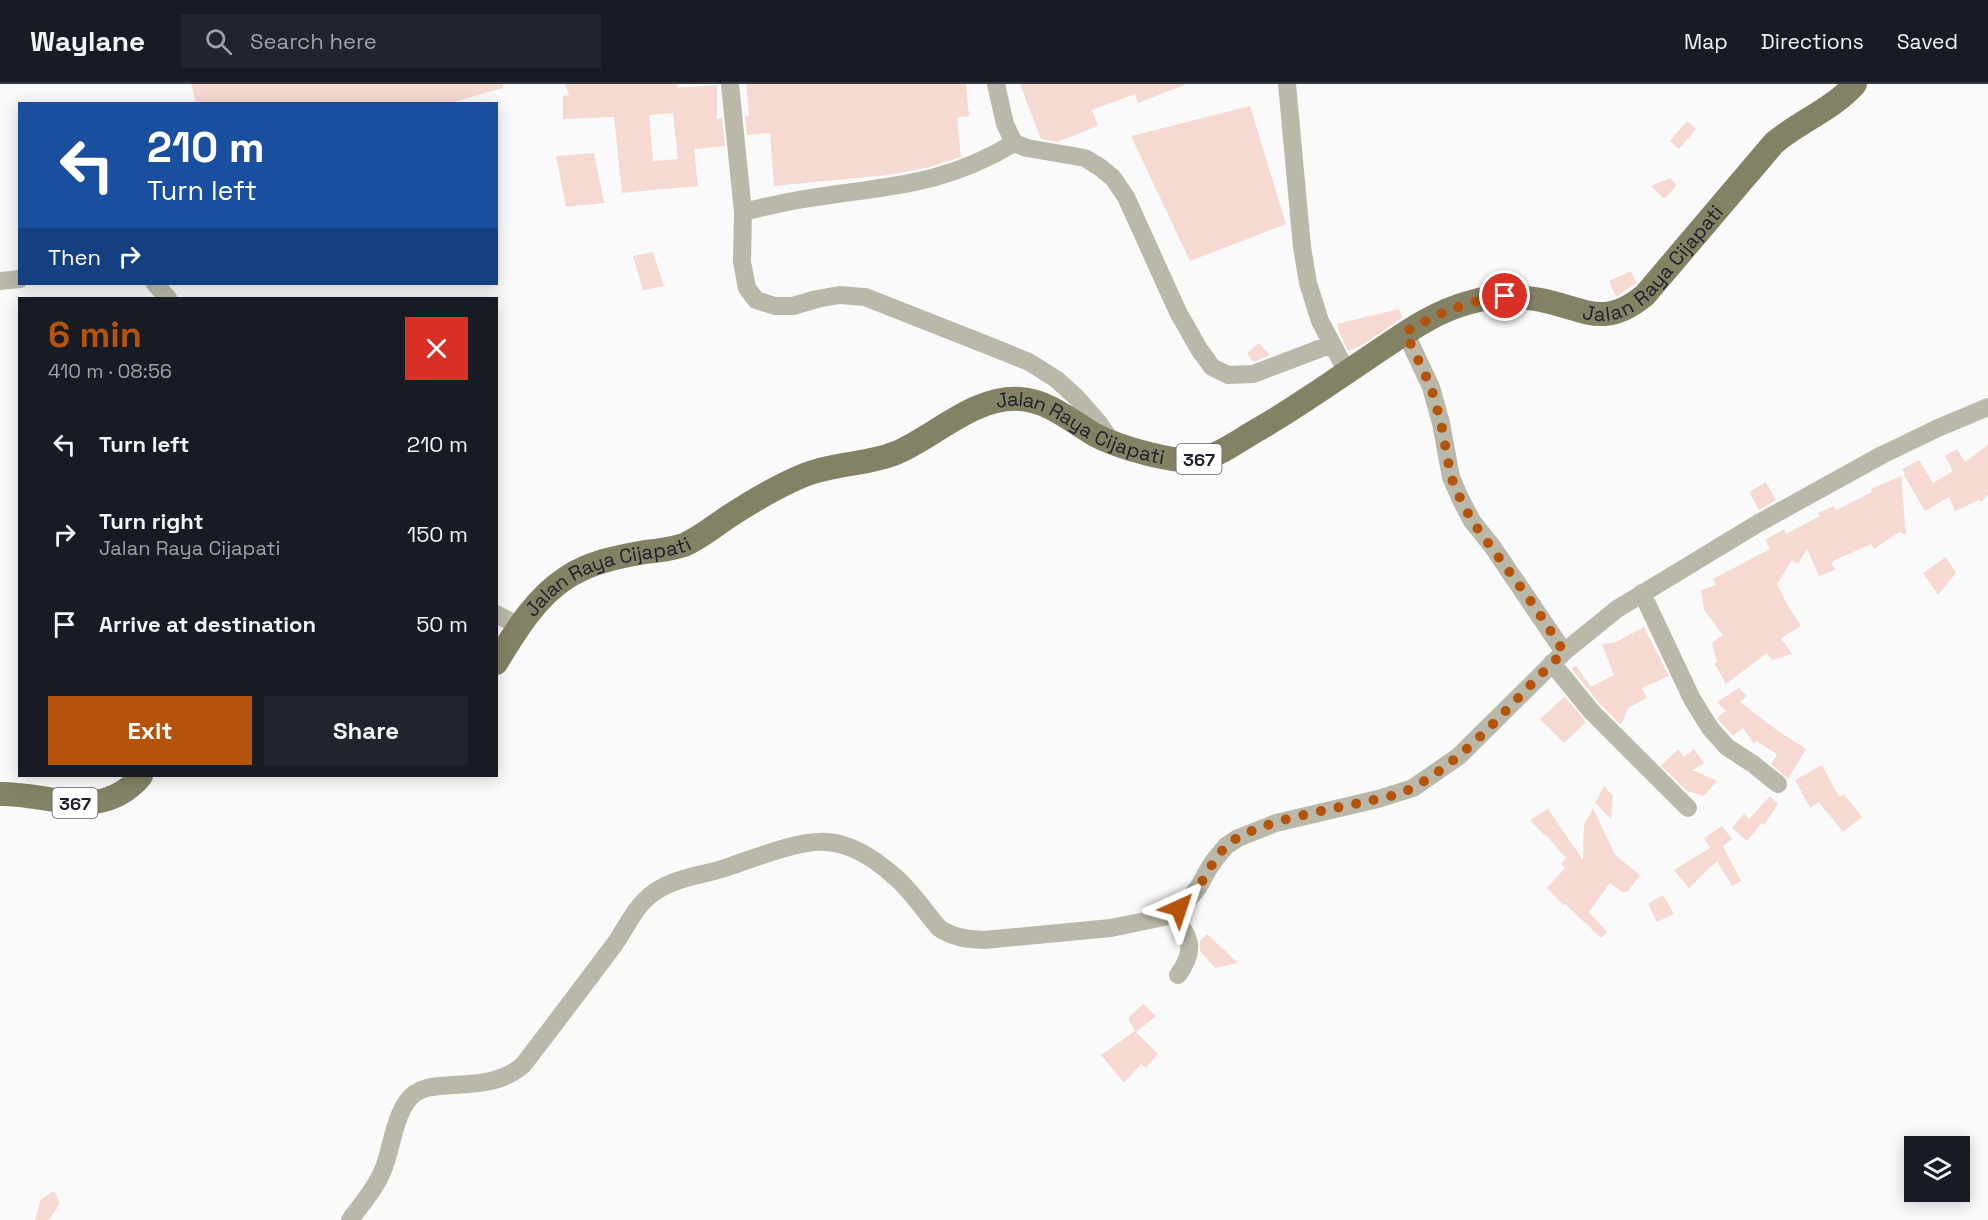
<!DOCTYPE html>
<html lang="en">
<head>
<meta charset="utf-8">
<style>
  :root { --surface:#171b24; --page:#20242c; --text:#f1f3f6; --muted:#9ea1a6; --line:#363941; --accent:#b45309 }
  body { margin:0; font-family:"Space Grotesk",sans-serif; background:var(--page); color:var(--text); height:100vh; display:flex; flex-direction:column; font-size:22px; white-space:nowrap }
  * { box-sizing:border-box; margin:0 }
  p { font-size:20px; color:var(--muted) }
  .icon { flex:none; width:33px; height:33px; fill:none; stroke:currentColor; stroke-width:2; stroke-linecap:round; stroke-linejoin:round }
  .map { position:relative; flex:1; overflow:hidden }
  .details { position:absolute; left:18px; top:213px; width:480px; height:480px; display:flex; flex-direction:column; background:var(--surface); border-radius:0px; box-shadow:0 3px 15px #0003 }
  .details>* { flex:none }
  .top-card { position:absolute; left:18px; top:18px; width:480px; height:183px; border-radius:0px; box-shadow:0 3px 15px #0003; background:#1a4fa0; color:#fff; overflow:hidden }
  .controls { position:absolute; left:1904px; top:1052px; display:grid; gap:12px }
  .controls a { display:grid; place-items:center; width:66px; height:66px; border-radius:0px; background:var(--surface); box-shadow:0 3px 15px #0003; font-size:30px }
  .pin { position:absolute; display:grid; place-items:center; width:51px; height:51px; color:#fff; margin:-26px; border:3px solid #fff; border-radius:50%; box-shadow:0 2px 6px #0007 }
  .me { position:absolute; width:66px; margin:-33px; rotate:42deg; stroke-linejoin:round; filter:drop-shadow(0 0 4px #0008) }
  .turn { display:flex; align-items:center; gap:21px; height:126px; padding:0 30px; font-size:27px }
  .turn .icon { width:78px; height:78px; stroke-width:2.5 }
  .turn b { display:block; font-size:42px; line-height:51px }
  .then { display:flex; align-items:center; height:57px; padding:0 30px; background:#0003; gap:12px; font-size:22px }
  .round { display:grid; place-items:center; flex:none; width:63px; height:63px; border-radius:0px; background:var(--page) }
  .headline { display:flex; align-items:center; justify-content:space-between; height:102px; padding:0 30px }
  h1 { font-size:36px; font-weight:700; line-height:45px; color:var(--accent) }
  .primary-button { display:flex; gap:12px; margin-top:auto; padding:12px 30px }
  .primary-button a { flex:1; height:69px; border-radius:0px; background:var(--accent); color:#fff; font-size:24px; font-weight:700; line-height:69px; text-align:center }
  .primary-button a+a { background:var(--page); color:var(--text) }
  ul { padding:0; list-style:none }
  li { display:flex; align-items:center; gap:18px; height:90px; padding:0 30px }
  li div { flex:1 }
  li b { display:block; font-size:22px }
  li em { font-style:normal }
  header { display:flex; align-items:center; gap:36px; box-sizing:border-box; height:84px; padding:0 30px; background:var(--surface); border-bottom:2px solid var(--line) }
  header strong { font-size:28px }
  nav { display:flex; gap:33px; margin-inline-start:auto; font-size:21px }
  .search { width:420px; height:54px; background:var(--page); display:flex; align-items:center; gap:15px; box-sizing:border-box; padding:0 21px; border-radius:0px; color:var(--muted); font-size:22px }
  .map>svg:first-child { display:block }
  .building { fill:#f6dad1; fill-rule:evenodd }
  .lines { fill:none; stroke-linecap:round; stroke-linejoin:round }
  .minor { stroke:#bab9a9; stroke-width:18 }
  .major { stroke:#848265; stroke-width:24 }
  .route { stroke:#b45309; stroke-width:10; stroke-dasharray:0 18 }
  .labels { text-anchor:middle; dominant-baseline:central; stroke-width:4.5; stroke-linejoin:round; paint-order:stroke }
  .shield { fill:#fff; stroke:#64636c; stroke-width:1.5 }
  .shield-label { font-size:18px; font-weight:bold; fill:#21202d }
  .street-label { font-size:20px; fill:#21202d; stroke:#fff }
</style>
</head>
<body>
<header>
<strong>Waylane</strong>
<div class="search"><svg class="icon" aria-label="search" viewBox="0 0 24 24"><circle cx="10" cy="10" r="6"/><path d="M15 15l6 6"/></svg>Search here</div>
<nav><a>Map</a><a>Directions</a><a>Saved</a></nav>
</header>
<div class="map">
<svg width="1988" height="1136" viewBox="0 0 1988 1136">
  <rect width="100%" height="100%" fill="#fafafa"/>
  <path class="building" d="M191 0H503V4L446 20H196Z
    M565 0H677V4L717 1V35L722 34 725 62 694 65 698 102 622 109 614 33 563 35V12L569 11ZM673 29 678 75 653 77 649 31Z
    M746 0H966L969 32 957 33 961 73 930 83 888 91 774 102 770 49 747 51 745 32H749Z
    M1020 0H1184V1L1138 19 1135 10 1092 26 1098 42 1057 58 1041 55Z
    M1250 22 1286 140 1190 177 1131 52Z
    M1687 37 1696 45 1679 65 1670 57Z
    M594 69 604 119 566 123 556 72Z
    M1670 94 1677 101 1664 115 1651 102Z
    M653 168 664 202 643 206 633 172Z
    M1631 187 1636 199 1616 213 1609 197Z
    M1399 225 1402 234 1361 262 1348 267 1340 250 1337 240Z
    M1259 259 1270 271 1253 278 1247 269Z
    M1988 361V411L1981 418 1979 416 1955 427 1949 413 1925 427 1904 391 1905 390 1902 385 1919 376 1933 399 1953 387 1945 372 1957 365 1965 378Z
    M1901 392 1906 451 1899 448 1874 465 1871 460 1831 478 1835 486 1819 492 1807 465 1798 480 1792 476 1777 500 1787 520 1801 542 1781 554 1792 570 1772 576 1767 569 1726 600 1714 579 1717 578 1712 559 1723 551 1704 526 1701 506 1716 501 1713 495 1770 465 1765 456 1784 445 1786 450 1820 432 1818 429 1834 422 1836 426 1872 408 1871 405Z
    M1766 398 1776 416 1759 426 1749 408Z
    M1946 473 1956 489 1938 511 1923 489Z
    M1644 543 1669 592 1642 604 1647 614 1628 624 1621 641 1599 619 1571 584 1576 582 1591 603 1614 591 1602 560 1616 558Z
    M1557 603 1586 638 1564 659 1540 635 1564 613Z
    M1739 604 1747 612 1740 618 1778 647 1806 665 1788 695 1771 680 1777 670 1756 657 1754 660 1743 644 1733 652 1717 634 1726 627 1717 618Z
    M1678 665 1684 673 1694 665 1704 679 1693 686 1717 697 1704 712 1687 707 1661 682Z
    M1822 681 1839 713 1844 710 1862 733 1843 748 1819 718 1810 724 1795 696Z
    M1604 702 1613 712 1611 735 1595 719Z
    M1770 712 1778 720 1764 741 1762 739 1747 757 1732 744 1744 730 1749 735Z
    M1593 724 1615 771 1640 791 1627 808H1622L1610 799 1589 828 1607 848 1601 854 1565 820 1563 821 1547 804 1565 784 1561 780 1566 774 1545 750 1544 751 1530 736 1548 725 1583 776 1584 741Z
    M1722 742 1732 755 1723 762 1741 797 1732 802 1717 777 1689 804 1674 786 1710 764 1704 754Z
    M1663 811 1674 830 1657 838 1648 820Z
    M1207 850 1238 879 1215 884 1200 867V857Z
    M1143 920 1156 932 1136 948 1158 970 1146 984 1141 980 1124 999 1101 971 1135 947 1128 934Z
    M54 1107 60 1119 49 1136H35L41 1115Z"/>
  <g class="lines">
    <path class="minor" d="M730 0 743 128 742 178 747 204 756 216 775 222H793L817 215 839 211 865 213 987 261 1029 278 1056 295 1076 313 1098 338 1113 359
      M996 0 1005 40 1014 59 1027 64 1085 74 1101 84 1113 94 1126 113 1178 228 1199 265 1212 283 1228 291 1253 290 1332 260
      M1287 0 1302 163 1308 199 1320 237 1347 288
      M743 128C760 124 776 120 793 117 875 102 940 105 1014 59
      M0 197 20 195
      M155 200 168 214
      M1405 248 1431 303 1441 339 1451 393 1460 414 1472 437 1492 462 1564 568
      M1642 509 1692 615 1710 644 1727 663 1753 680 1778 700
      M496 530 519 542
      M1552 579 1591 627 1688 724
      M1172 830C1190 853 1197 865 1178 891
      M350 1136C361 1121 376 1104 383 1086 392 1065 395 1024 414 1010 422 1004 430 1003 440 1002 470 999 499 1002 523 981 554 941 584 901 614 861 625 846 632 828 645 816 667 794 697 793 725 784 752 775 798 756 826 758 851 759 876 776 894 792 912 807 924 827 939 844 954 854 967 855 984 856L1111 844 1164 833 1172 830 1188 816 1198 804 1209 784 1216 774 1226 762 1238 754 1276 739 1378 715 1413 704 1459 672 1564 568 1617 525 1757 440 1882 371 1938 344 1988 323"/>
    <g class="major">
      <path id="s1" d="M496 579C515 548 535 514 566 494 590 478 617 473 645 468 658 467 671 465 684 461 700 454 713 443 728 433 751 418 776 403 802 392 833 379 866 381 896 369 936 352 974 312 1020 315 1049 317 1071 337 1095 351 1118 363 1177 381 1202 375 1222 370 1241 355 1259 345 1297 323 1332 298 1368 274 1401 252 1432 228 1471 218 1495 211 1517 212 1541 216 1585 225 1604 245 1645 211L1774 59C1800 37 1832 26 1855 0"/>
      <path d="M0 710C51 709 101 739 141 692"/>
    </g>
  </g>
  <g class="lines">
    <path class="route" d="M1179 824C1186 818 1193 811 1198 804 1210 786 1217 766 1237 754 1269 736 1323 727 1359 719 1378 715 1399 712 1416 702 1475 668 1515 613 1564 568L1535 523 1472 437 1460 414 1451 393 1441 339 1431 303 1405 248C1437 230 1468 216 1505 212"/>
  </g>
  <g class="labels">
    <g class="shield">
      <rect x="1176.5" y="360" width="45" height="30" rx="4.5"/>
      <rect x="52.5" y="704" width="45" height="30" rx="4.5"/>
    </g>
    <g class="shield-label">
      <text x="1199" y="375">367</text>
      <text x="75" y="719">367</text>
    </g>
    <g class="street-label">
      <text stroke="none"><textPath href="#s1" startOffset="1318">Jalan Raya Cijapati</textPath></text>
      <text stroke="none"><textPath href="#s1" startOffset="672">Jalan Raya Cijapati</textPath></text>
      <text stroke="none"><textPath href="#s1" startOffset="150">Jalan Raya Cijapati</textPath></text>
    </g>
  </g>
</svg>
<div class="controls">
<a><svg class="icon" aria-label="layers" viewBox="0 0 24 24"><path d="M12 4l9 5-9 5-9-5zM3 14l9 5 9-5"/></svg></a>
</div>
<div class="pin" style="left:1505px;top:212px;background:#d93025"><svg class="icon" aria-label="arrive" viewBox="0 0 24 24"><path d="M6 21V4h12l-3 4 3 4H6"/></svg></div>
<svg class="me" style="left:1179px;top:824px" viewBox="-20 -20 40 40"><path d="M0-17L14 15 0 8-14 15z" fill="#b45309" stroke="#fff" stroke-width="4"/></svg>
<div class="top-card">
<div class="turn"><svg class="icon" aria-label="left" viewBox="0 0 24 24"><path d="M17 20v-9H6M10 6l-5 5 5 5"/></svg><div><b>210 m</b>Turn left</div></div>
<div class="then">Then<svg class="icon" aria-label="right" viewBox="0 0 24 24"><path d="M7 20v-9h11M14 6l5 5-5 5"/></svg></div>
</div>
<section class="details">
<div class="headline"><div><h1>6 min</h1><p>410 m · 08:56</p></div><a class="round" style="background:#d93025;color:#fff"><svg class="icon" aria-label="close" viewBox="0 0 24 24"><path d="M6 6l12 12M18 6L6 18"/></svg></a></div>
<ul>
<li><svg class="icon" aria-label="left" viewBox="0 0 24 24"><path d="M17 20v-9H6M10 6l-5 5 5 5"/></svg><div><b>Turn left</b></div><em>210 m</em></li>
<li><svg class="icon" aria-label="right" viewBox="0 0 24 24"><path d="M7 20v-9h11M14 6l5 5-5 5"/></svg><div><b>Turn right</b><p>Jalan Raya Cijapati</p></div><em>150 m</em></li>
<li><svg class="icon" aria-label="arrive" viewBox="0 0 24 24"><path d="M6 21V4h12l-3 4 3 4H6"/></svg><div><b>Arrive at destination</b></div><em>50 m</em></li>
</ul>
<div class="primary-button"><a>Exit</a><a>Share</a></div>
</section>
</div>
</body>
</html>
